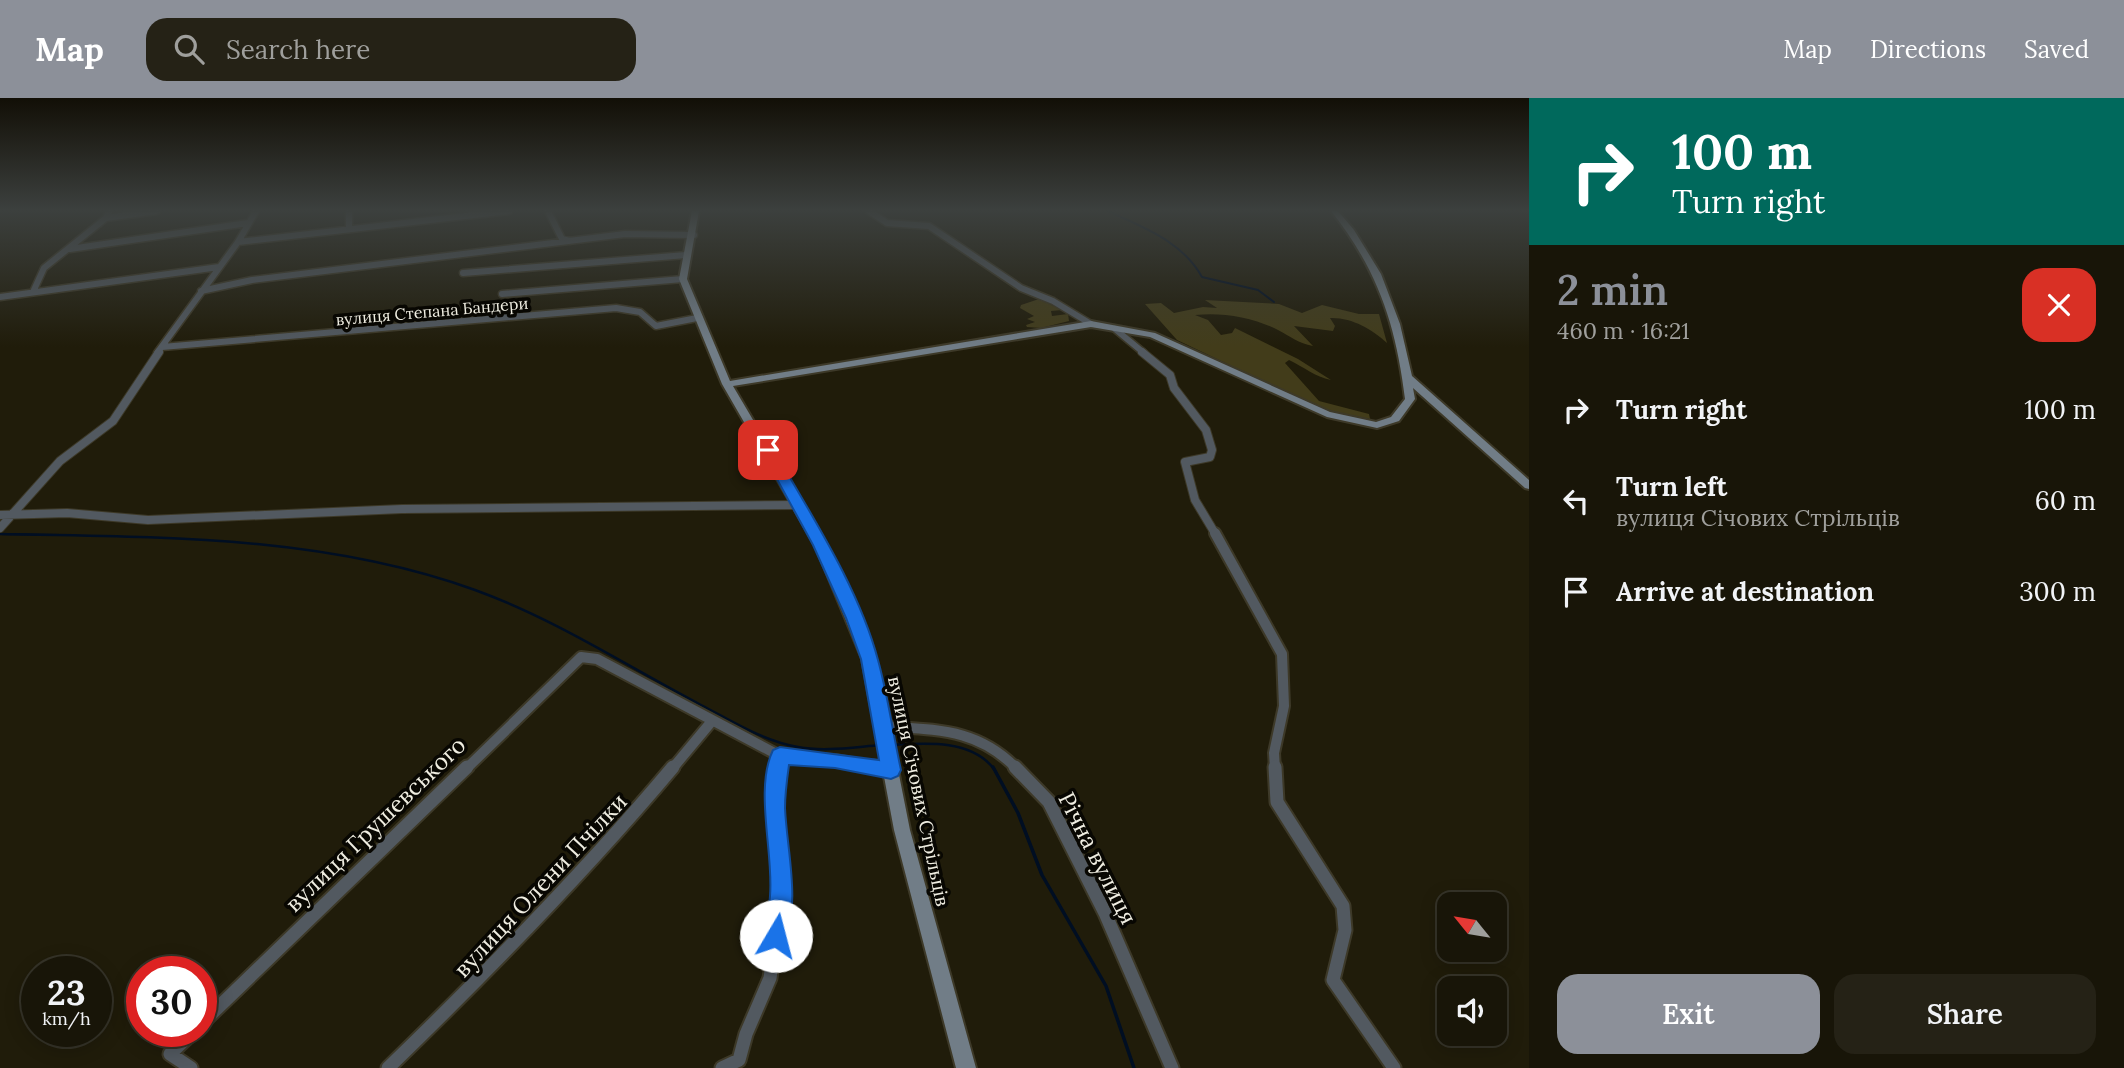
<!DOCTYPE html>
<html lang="en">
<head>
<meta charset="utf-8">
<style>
  :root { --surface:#181508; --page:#252216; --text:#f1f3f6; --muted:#9f9f9c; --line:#363429; --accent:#8c9099 }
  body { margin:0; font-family:Lora,serif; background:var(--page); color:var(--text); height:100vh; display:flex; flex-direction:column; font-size:26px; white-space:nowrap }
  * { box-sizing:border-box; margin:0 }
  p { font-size:23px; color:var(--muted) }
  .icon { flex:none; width:38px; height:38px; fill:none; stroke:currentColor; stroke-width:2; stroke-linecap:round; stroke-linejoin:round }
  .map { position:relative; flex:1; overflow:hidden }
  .panel { display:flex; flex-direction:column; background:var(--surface); width:595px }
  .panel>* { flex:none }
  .hud { background:#00695c; color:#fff; overflow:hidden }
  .needle { width:46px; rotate:300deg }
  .tools { position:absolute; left:1437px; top:794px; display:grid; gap:14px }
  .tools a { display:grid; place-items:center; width:70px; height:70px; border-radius:14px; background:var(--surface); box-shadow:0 4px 18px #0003,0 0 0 2px var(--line); font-size:35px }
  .speed { position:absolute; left:21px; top:858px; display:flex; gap:14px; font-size:35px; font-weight:700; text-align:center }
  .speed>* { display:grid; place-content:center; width:91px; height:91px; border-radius:50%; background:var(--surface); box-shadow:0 4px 18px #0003,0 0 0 2px var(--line); line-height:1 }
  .speed small { font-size:18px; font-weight:400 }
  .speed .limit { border:10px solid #d22; background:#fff; color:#111 }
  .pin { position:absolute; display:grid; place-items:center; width:60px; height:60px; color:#fff; margin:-30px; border-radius:14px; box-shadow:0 4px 10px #0006 }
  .me { position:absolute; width:77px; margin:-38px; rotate:8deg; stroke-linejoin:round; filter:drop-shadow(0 0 5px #0008) }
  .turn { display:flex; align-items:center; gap:24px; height:147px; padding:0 28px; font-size:32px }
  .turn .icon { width:91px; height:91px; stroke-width:2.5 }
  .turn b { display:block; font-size:49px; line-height:60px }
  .round { display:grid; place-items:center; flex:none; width:74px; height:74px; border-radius:21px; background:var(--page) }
  .overview { display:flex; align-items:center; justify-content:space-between; height:119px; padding:0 28px }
  h1 { font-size:42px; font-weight:600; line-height:52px; color:var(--accent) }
  .primary-button { display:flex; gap:14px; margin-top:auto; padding:14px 28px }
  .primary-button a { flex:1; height:80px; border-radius:21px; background:var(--accent); color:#fff; font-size:28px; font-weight:600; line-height:80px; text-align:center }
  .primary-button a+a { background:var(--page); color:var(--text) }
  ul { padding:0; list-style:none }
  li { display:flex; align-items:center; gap:21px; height:91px; padding:0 28px }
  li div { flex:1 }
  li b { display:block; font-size:26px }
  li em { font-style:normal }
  header { display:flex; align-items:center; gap:42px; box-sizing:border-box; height:98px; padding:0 35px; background:var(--accent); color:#fff }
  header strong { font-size:33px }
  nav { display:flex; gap:38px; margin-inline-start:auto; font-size:24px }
  .search { width:490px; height:63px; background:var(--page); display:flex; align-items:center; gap:18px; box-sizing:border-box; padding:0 24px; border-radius:21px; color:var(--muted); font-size:26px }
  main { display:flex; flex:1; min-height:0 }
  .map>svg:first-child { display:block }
  .green { fill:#423c1a }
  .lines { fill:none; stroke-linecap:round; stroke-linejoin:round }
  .stream-far2 { stroke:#000e22; stroke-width:2 }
  .stream-far1 { stroke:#000e22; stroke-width:2.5 }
  .stream { stroke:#000e22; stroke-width:3.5 }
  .street-far3-casing { stroke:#3d3928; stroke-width:9 }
  .street-far2-casing { stroke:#3d3928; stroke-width:10 }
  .street-far1-casing { stroke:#3d3928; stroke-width:14 }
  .street-casing { stroke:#3d3928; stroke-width:17 }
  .secondary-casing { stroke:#3d3928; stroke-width:4 }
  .street-far3 { stroke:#525960; stroke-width:6 }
  .street-far2 { stroke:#525960; stroke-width:8 }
  .street-far1 { stroke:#525960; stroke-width:10 }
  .street { stroke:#525960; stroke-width:13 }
  .secondary { fill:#717d87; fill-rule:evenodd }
  .route { fill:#1a73e8; stroke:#114b97; stroke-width:2 }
  .labels { text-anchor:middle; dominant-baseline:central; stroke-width:7; stroke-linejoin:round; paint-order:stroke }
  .far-street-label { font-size:16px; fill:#efede1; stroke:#080702 }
  .street-label { font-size:19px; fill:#efede1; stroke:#080702 }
  .near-street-label { font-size:23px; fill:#efede1; stroke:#080702 }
</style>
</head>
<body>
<header>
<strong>Map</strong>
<div class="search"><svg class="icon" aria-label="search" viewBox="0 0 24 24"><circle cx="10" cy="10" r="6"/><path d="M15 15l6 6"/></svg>Search here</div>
<nav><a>Map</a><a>Directions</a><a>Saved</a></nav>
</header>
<main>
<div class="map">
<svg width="1529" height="970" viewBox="0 0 1529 970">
  <rect width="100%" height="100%" fill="#201c0a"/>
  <path class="green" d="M1039 201 1062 212 1051 213 1052 218 1068 216 1069 223 1041 230 1027 229 1026 227 1035 224 1027 221 1034 218 1020 210 1021 207Z
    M1205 202 1279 206 1302 215 1322 207 1359 216H1379L1387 245C1372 231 1351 219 1330 220L1335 228 1333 233 1294 228 1313 248C1298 245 1291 239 1278 232 1253 219 1221 214 1195 217L1208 222 1221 237 1232 235 1235 230 1298 261 1331 282C1315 279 1304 269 1289 262L1285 265 1319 303 1369 316 1370 321 1331 314 1305 303 1177 242 1145 206 1161 205 1174 215 1203 209 1217 210Z"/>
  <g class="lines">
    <path class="stream-far2" d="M1108 113C1144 130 1182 143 1202 179L1258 192 1274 204
      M0 436 59 437"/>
    <path class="stream-far1" d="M0 436C159 439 323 437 475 492 555 521 627 568 701 607 732 623 763 643 798 649 825 654 854 649 882 647
      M892 647C925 645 971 641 994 671"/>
    <path class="stream" d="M993 669 1018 715 1042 777 1106 888 1134 970"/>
    <defs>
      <path id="street-far3" d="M349 113V131
        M548 113 562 141 570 143
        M869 113 887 125 929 128 1021 190 1053 203 1091 226
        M106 120 157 113
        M238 144 509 113
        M70 151 248 125
        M463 175 686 157
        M201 193 252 182 625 136 694 137
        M33 194 44 170 106 120 109 113
        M502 196 683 181
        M0 199 219 169
        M1115 231 1144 255
        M162 249 616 210 640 214 656 228 697 220
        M157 255 238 144 256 113"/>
      <path id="street-far2" d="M1142 254 1170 277 1174 290 1206 332 1212 352 1210 359 1185 364 1195 402 1216 437
        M0 417 67 415 148 422 402 411 798 407
        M0 430 60 363 113 323 159 254"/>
      <path id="street-far1" d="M1215 435 1282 556 1284 608 1274 655 1275 671
        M883 628C936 632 978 630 1017 671
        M466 671 581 559 597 561 780 658 835 662 883 671
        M672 671 712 623
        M779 671 780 658"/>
      <path id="street" d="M873 669 891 672
        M1015 669 1049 704 1105 815 1172 970
        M1275 669 1277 704 1343 808 1345 832 1333 882 1394 970
        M201 926 467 669
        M191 970 170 956 194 933
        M388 970C488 873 584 775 673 669
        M722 970 739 962 746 936 770 880 782 797 775 707 779 669"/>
      <path id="secondary" d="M692 113H699L687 181 730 283 1091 223 1155 235 1330 314 1376 324 1391 319 1405 301C1396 227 1378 172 1331 113H1338L1354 132 1381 176 1400 226 1412 278 1529 382V391L1525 390 1413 290 1415 301 1399 323 1377 330 1327 319 1150 239 1091 229 733 288 827 447 876 561 910 732 976 970H956L894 732 862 561 815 447 722 286 679 181Z"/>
    </defs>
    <use href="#street-far3" class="street-far3-casing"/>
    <use href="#street-far2" class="street-far2-casing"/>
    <use href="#street-far1" class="street-far1-casing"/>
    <use href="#street" class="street-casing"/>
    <use href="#secondary" class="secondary-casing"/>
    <use href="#street-far3" class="street-far3"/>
    <use href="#street-far2" class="street-far2"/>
    <use href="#street-far1" class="street-far1"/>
    <use href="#street" class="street"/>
    <use href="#secondary" class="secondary"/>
  </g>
  <linearGradient id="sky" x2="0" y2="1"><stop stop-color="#120f06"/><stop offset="0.45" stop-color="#3c403e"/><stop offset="1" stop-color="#3c403e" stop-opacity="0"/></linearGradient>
  <rect width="1529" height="249" fill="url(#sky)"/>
  <path class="route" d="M768 348 774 352C811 417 859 490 878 562 888 598 893 636 901 672L898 678 891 681 835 670 789 667C787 681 785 696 785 710 787 754 801 804 784 846L776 849 768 846C762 831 769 814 770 798 774 756 754 691 773 652L780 649 879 662 861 561 846 520 813 447 761 352Z"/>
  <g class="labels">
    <g class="far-street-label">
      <text transform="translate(432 213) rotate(-5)">вулиця Степана Бандери</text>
    </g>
    <g class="street-label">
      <text transform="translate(919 693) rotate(78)">вулиця Січових Стрільців</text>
    </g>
    <g class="near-street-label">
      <text transform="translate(375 726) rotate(-44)">вулиця Грушевського</text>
      <text transform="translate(1098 760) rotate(63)">Річна вулиця</text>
      <text transform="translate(540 787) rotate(-47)">вулиця Олени Пчілки</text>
    </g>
  </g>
</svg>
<div class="tools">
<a><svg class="needle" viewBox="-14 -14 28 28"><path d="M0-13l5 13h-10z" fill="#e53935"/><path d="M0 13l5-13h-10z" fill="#9f9f9c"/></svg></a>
<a><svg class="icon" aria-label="sound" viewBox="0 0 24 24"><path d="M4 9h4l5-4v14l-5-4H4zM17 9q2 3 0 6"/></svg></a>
</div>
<div class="speed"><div>23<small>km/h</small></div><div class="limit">30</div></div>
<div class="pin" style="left:768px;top:352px;background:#d93025"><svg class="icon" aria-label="arrive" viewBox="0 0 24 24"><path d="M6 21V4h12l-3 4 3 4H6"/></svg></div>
<svg class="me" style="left:776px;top:838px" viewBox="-20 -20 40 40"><circle r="19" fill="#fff"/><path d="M0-13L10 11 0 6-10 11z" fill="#1a73e8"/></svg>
</div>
<section class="panel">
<div class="hud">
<div class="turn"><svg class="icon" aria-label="right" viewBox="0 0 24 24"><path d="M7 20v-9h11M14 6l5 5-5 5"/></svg><div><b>100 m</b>Turn right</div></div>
</div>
<div class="overview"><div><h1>2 min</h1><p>460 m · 16:21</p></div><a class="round" style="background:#d93025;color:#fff"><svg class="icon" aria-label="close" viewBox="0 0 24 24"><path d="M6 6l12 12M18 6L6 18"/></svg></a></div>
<ul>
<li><svg class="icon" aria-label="right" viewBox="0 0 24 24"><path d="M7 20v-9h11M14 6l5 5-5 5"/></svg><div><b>Turn right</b></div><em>100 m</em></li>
<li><svg class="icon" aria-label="left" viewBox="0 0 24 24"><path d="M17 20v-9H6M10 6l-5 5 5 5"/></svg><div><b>Turn left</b><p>вулиця Січових Стрільців</p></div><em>60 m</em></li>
<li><svg class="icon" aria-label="arrive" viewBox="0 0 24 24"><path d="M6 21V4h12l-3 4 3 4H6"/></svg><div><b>Arrive at destination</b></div><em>300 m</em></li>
</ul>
<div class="primary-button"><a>Exit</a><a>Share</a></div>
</section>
</main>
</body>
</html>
